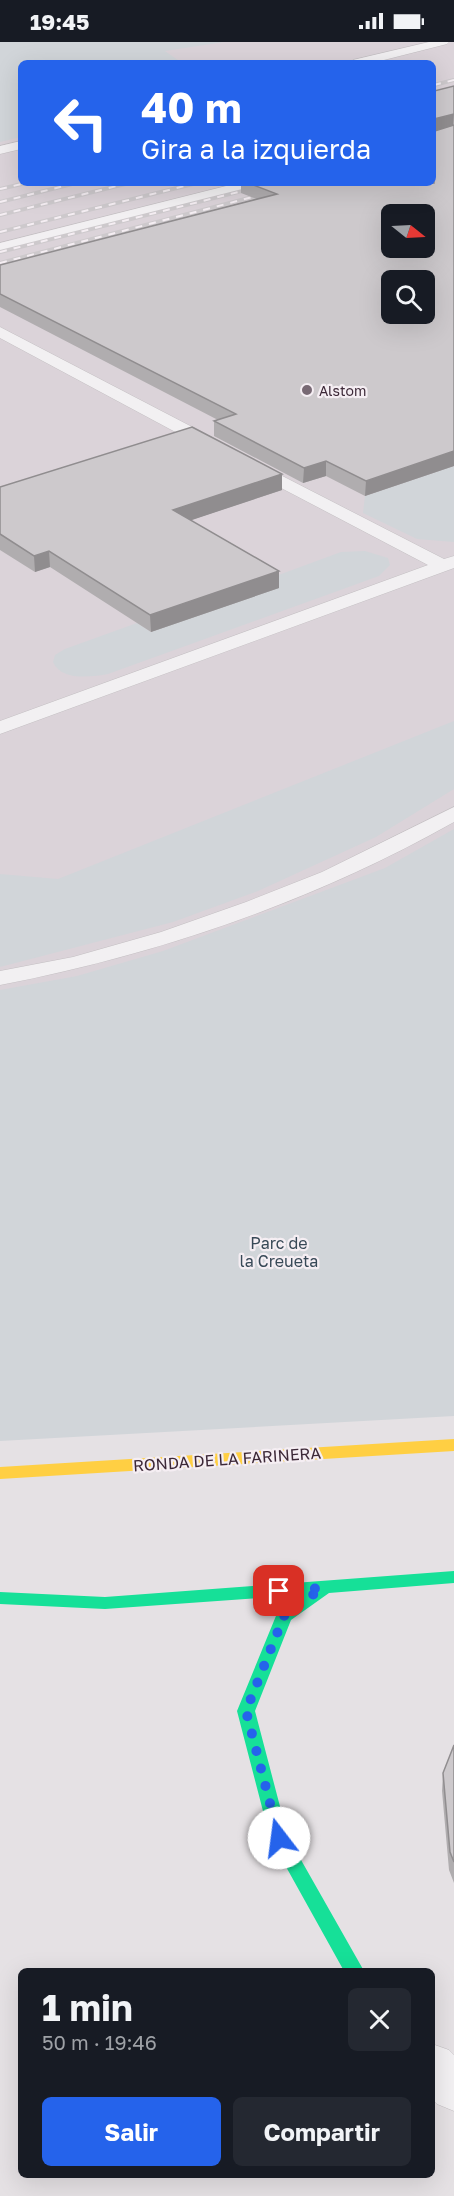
<!DOCTYPE html>
<html lang="es">
<head>
<meta charset="utf-8">
<style>
  :root { --surface:#171b24; --page:#242831; --text:#f1f3f6; --muted:#9ea1a6; --accent:#2563eb }
  body { margin:0; font-family:"Golos Text",sans-serif; background:var(--page); color:var(--text); height:100vh; display:flex; flex-direction:column; font-size:22px; white-space:nowrap }
  * { box-sizing:border-box; margin:0 }
  p { font-size:20px; color:var(--muted) }
  .icon { flex:none; width:33px; height:33px; fill:none; stroke:currentColor; stroke-width:2; stroke-linecap:round; stroke-linejoin:round }
  .map { position:relative; flex:1; overflow:hidden }
  .side { position:absolute; left:18px; top:1926px; width:417px; height:210px; display:flex; flex-direction:column; background:var(--surface); border-radius:9px; box-shadow:0 6px 24px #0002 }
  .side>* { flex:none }
  .banner { position:absolute; left:18px; top:18px; width:418px; height:126px; border-radius:9px; box-shadow:0 6px 24px #0002; background:#2563eb; color:#fff; overflow:hidden }
  .needle { width:39px; rotate:108deg }
  .fabs { position:absolute; left:381px; top:162px; display:grid; gap:12px }
  .fabs a { display:grid; place-items:center; width:54px; height:54px; border-radius:9px; background:var(--surface); box-shadow:0 6px 24px #0002; font-size:30px }
  .pin { position:absolute; display:grid; place-items:center; width:51px; height:51px; color:#fff; margin:-26px; border-radius:12px; box-shadow:0 3px 9px #0006 }
  .me { position:absolute; width:66px; margin:-33px; rotate:345deg; stroke-linejoin:round; filter:drop-shadow(0 0 4px #0008) }
  .turn { display:flex; align-items:center; gap:21px; height:126px; padding:0 24px; font-size:27px }
  .turn .icon { width:78px; height:78px; stroke-width:2.5 }
  .turn b { display:block; font-size:42px; line-height:51px }
  .round { display:grid; place-items:center; flex:none; width:63px; height:63px; border-radius:9px; background:var(--page) }
  .head { display:flex; align-items:center; justify-content:space-between; height:102px; padding:0 24px }
  h1 { font-size:36px; font-weight:700; line-height:45px }
  .primary-button { display:flex; gap:12px; margin-top:auto; padding:12px 24px }
  .primary-button a { flex:1; height:69px; border-radius:9px; background:var(--accent); color:#fff; font-size:24px; font-weight:700; line-height:69px; text-align:center }
  .primary-button a+a { background:var(--page); color:var(--text) }
  .status { display:flex; justify-content:space-between; align-items:center; height:42px; padding:0 30px; background:var(--surface); direction:ltr }
  .status svg { height:16px; fill:currentColor }
  .map>svg:first-child { display:block }
  .built { fill:#dbd3d9; fill-rule:evenodd }
  .green { fill:#d1d5d9 }
  .lines { fill:none; stroke-linecap:round; stroke-linejoin:round }
  .lane-casing { stroke:#c3bfc2; stroke-width:1 }
  .street-casing { stroke:#c3bfc2; stroke-width:1 }
  .lane { fill:#f2f0f2; fill-rule:evenodd }
  .street { fill:#f2f0f2; fill-rule:evenodd }
  .fast { fill:#16e098; fill-rule:evenodd }
  .slow { fill:#ffcf43; fill-rule:evenodd }
  .rail-casing { stroke:#cdc9cc; stroke-width:4 }
  .rail { stroke:#f5eef3; stroke-width:2; stroke-dasharray:7; stroke-linecap:butt }
  .wall { fill:#b0adaf }
  .shaded-wall { fill:#908d8f }
  .building { fill:#cdc9cc; stroke:#908d8f; stroke-width:1.5; fill-rule:evenodd }
  .route { stroke:#2563eb; stroke-width:10; stroke-dasharray:0 18 }
  .poi-dot { fill:#786974; stroke:#f5eef3; stroke-width:2 }
  .labels { text-anchor:middle; dominant-baseline:central; stroke-width:4.5; stroke-linejoin:round; paint-order:stroke }
  .far-poi-label { font-size:14px; fill:#3d2938; stroke:#f5eef3; text-anchor:start }
  .park-label { font-size:16px; fill:#384957; stroke:#f5eef3 }
  .street-label { font-size:16px; fill:#3d2938; stroke:#f5eef3 }
</style>
</head>
<body>
<div class="status"><b>19:45</b><svg viewBox="0 0 49 12"><path d="M0 12V9h3v3zM5 12V6h3v6zM10 12V3h3v9zM15 12V0h3v12zM26 1h20v11H26zM47 4h2v5h-2z"/></svg></div>
<div class="map">
<svg width="454" height="2154" viewBox="0 0 454 2154">
  <rect width="100%" height="100%" fill="#e5e1e4"/>
  <path class="built" d="M169 0H454V884L0 1137V43L21 37V141H434V21H80ZM392 172H424V206H392ZM392 238H424V272H392Z"/>
  <path class="green" d="M0 0H224L165 9 182 21H21V95L0 100Z
    M454 424V500L417 497 363 471 365 454Z
    M365 509 388 516 390 523 379 534 108 632C91 635 61 639 53 620L55 613 65 607 137 581 151 590 265 538 341 510Z
    M454 679V747L376 795 258 849 173 880 0 925V832L58 837Z
    M454 787V1374L0 1399V948L77 934 163 909 385 826Z"/>
  <g class="lines">
    <defs>
      <path id="lane" d="M429 0H449L447 2 372 21H351L353 18Z
        M21 99V107L0 112V104Z
        M238 141H261L259 144 0 209V201Z
        M0 285 221 400 223 404 215 409 209 408 0 296Z
        M253 419 444 517 454 514V526L0 692V679L428 523 247 428 244 424 247 420Z
        M454 765V780C312 860 159 912 0 943V929L73 915 161 890 246 860 322 830Z"/>
      <path id="street" d="M432 2002 449 2008 454 2013V2069L437 2062 432 2057Z"/>
    </defs>
    <use href="#lane" class="lane-casing"/>
    <use href="#street" class="street-casing"/>
    <use href="#lane" class="lane"/>
    <use href="#street" class="street"/>
    <path class="fast" d="M454 1529V1541L329 1551 291 1578 255 1669 288 1795 364 1929H344L270 1796 237 1669 278 1569 301 1553 105 1567 0 1562V1550L105 1555Z"/>
    <path class="slow" d="M454 1397V1409L0 1437V1425Z"/>
    <defs>
      <path id="rail" d="M434 43 454 38
        M0 147 26 141
        M0 160 76 141
        M0 173 129 141
        M0 190 197 141
        M0 210 274 141
        M0 221 268 151"/>
    </defs>
    <use href="#rail" class="rail-casing"/>
    <use href="#rail" class="rail"/>
  </g>
  <path class="wall" d="M454 44V424L365 454 326 434 303 441 214 394V379L218 378 0 265V223L257 157 241 151V141H434Z
    M282 432V448L191 478 279 546 151 590 50 525 35 530 0 508V445Z
    M454 1703V1841L449 1828 442 1749 443 1731Z"/>
  <path class="shaded-wall" d="M454 72 453 84 434 89V77Z
    M454 409V424L365 454 366 439Z
    M326 419V434L303 441 304 426Z
    M282 432V448L174 484 173 468Z
    M49 509 50 525 35 530 34 514Z
    M279 529V546L151 590 150 573Z"/>
  <path class="building" d="M454 44V72L434 77V49Z
    M454 83V409L366 439 326 419 304 426 214 379 236 372 0 252V223L277 152 248 141H434V88L435 89ZM392 172H424V206H392ZM392 238H424V272H392Z
    M192 385 282 432 173 468 279 529 150 573 49 509 34 514 0 492V445Z
    M454 1703V1820L450 1810 443 1731Z"/>
  <g class="lines">
    <path class="route" d="M279 1549 322 1546 284 1574 246 1669 279 1796"/>
  </g>
  <circle class="poi-dot" cx="307" cy="348" r="6"/>
  <g class="labels">
    <g class="far-poi-label">
      <text x="319" y="348">Alstom</text>
    </g>
    <g class="park-label">
      <text x="279" y="1201">Parc de<tspan x="279" dy="18">la Creueta</tspan></text>
    </g>
    <g class="street-label">
      <text transform="translate(227 1417) rotate(-4)">RONDA DE LA FARINERA</text>
    </g>
  </g>
</svg>
<div class="fabs">
<a><svg class="needle" viewBox="-14 -14 28 28"><path d="M0-13l5 13h-10z" fill="#e53935"/><path d="M0 13l5-13h-10z" fill="#9ea1a6"/></svg></a>
<a><svg class="icon" aria-label="search" viewBox="0 0 24 24"><circle cx="10" cy="10" r="6"/><path d="M15 15l6 6"/></svg></a>
</div>
<div class="pin" style="left:279px;top:1549px;background:#d93025"><svg class="icon" aria-label="arrive" viewBox="0 0 24 24"><path d="M6 21V4h12l-3 4 3 4H6"/></svg></div>
<svg class="me" style="left:279px;top:1796px" viewBox="-20 -20 40 40"><circle r="19" fill="#fff"/><path d="M0-13L10 11 0 6-10 11z" fill="#2563eb"/></svg>
<div class="banner">
<div class="turn"><svg class="icon" aria-label="left" viewBox="0 0 24 24"><path d="M17 20v-9H6M10 6l-5 5 5 5"/></svg><div><b>40 m</b>Gira a la izquierda</div></div>
</div>
<section class="side">
<div class="head"><div><h1>1 min</h1><p>50 m · 19:46</p></div><a class="round"><svg class="icon" aria-label="close" viewBox="0 0 24 24"><path d="M6 6l12 12M18 6L6 18"/></svg></a></div>
<div class="primary-button"><a>Salir</a><a>Compartir</a></div>
</section>
</div>
</body>
</html>
